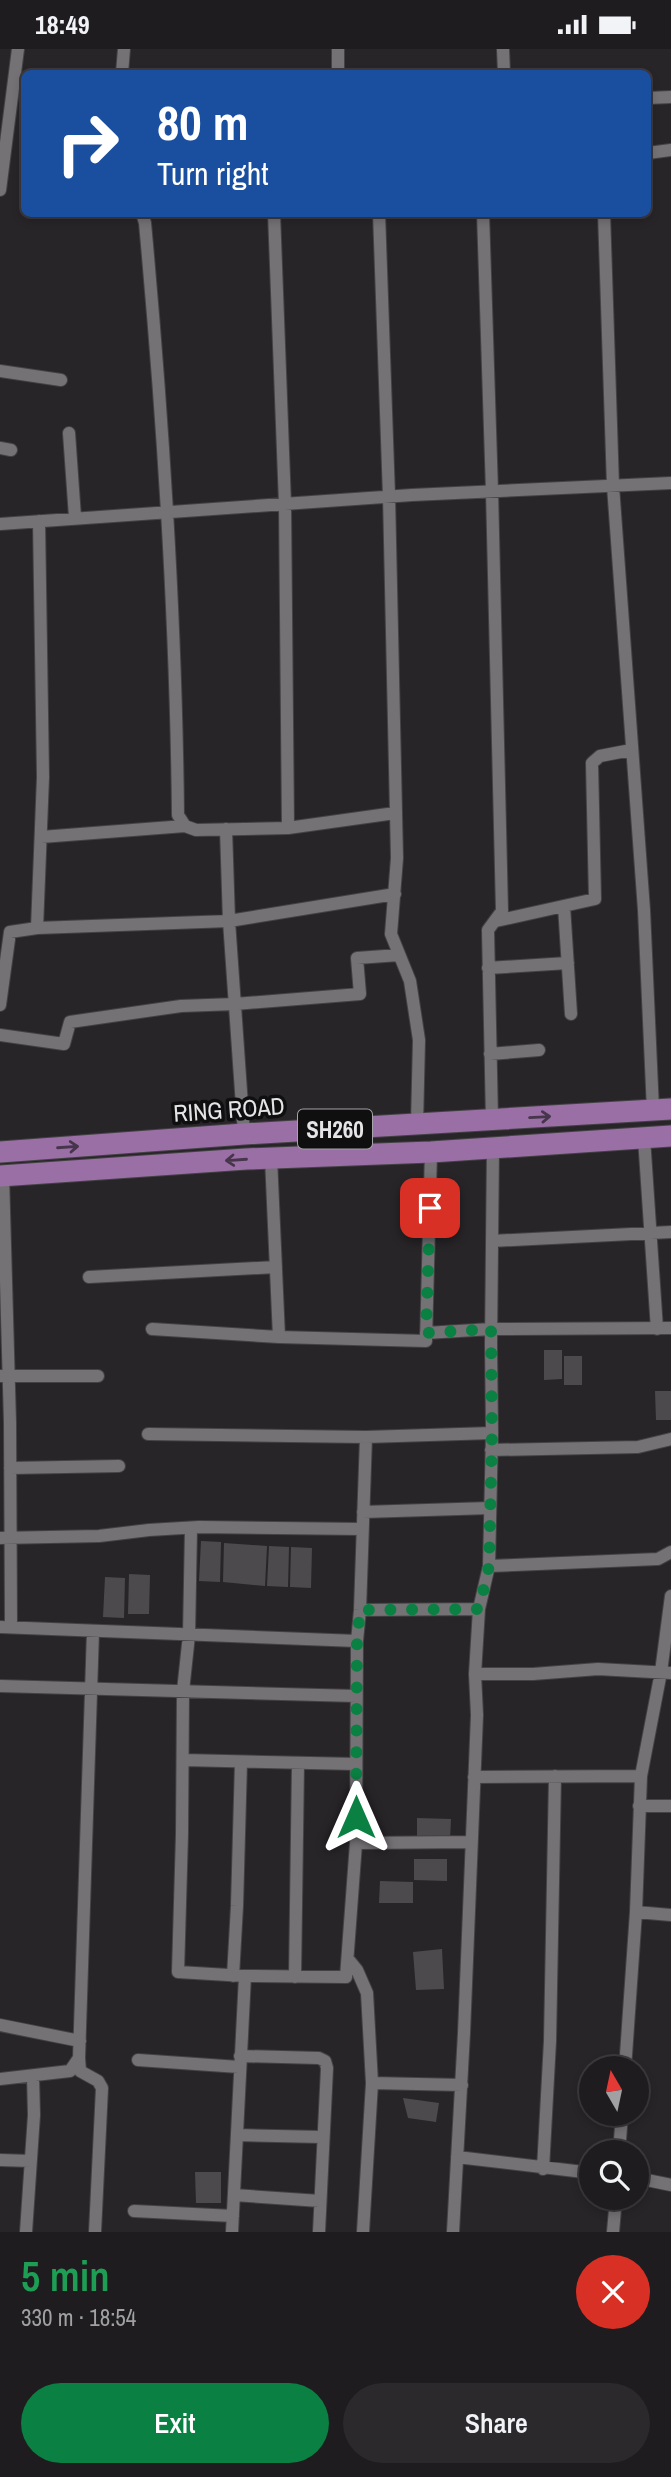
<!DOCTYPE html>
<html lang="en">
<head>
<meta charset="utf-8">
<style>
  :root { --surface:#1e1c1f; --page:#2b292c; --text:#f1f3f6; --muted:#a1a1a4; --line:#3c3a3d; --accent:#0b8043 }
  body { margin:0; font-family:"Archivo Narrow",sans-serif; background:var(--page); color:var(--text); height:100vh; display:flex; flex-direction:column; font-size:26px; white-space:nowrap }
  * { box-sizing:border-box; margin:0 }
  p { font-size:23px; color:var(--muted) }
  .icon { flex:none; width:38px; height:38px; fill:none; stroke:currentColor; stroke-width:2; stroke-linecap:round; stroke-linejoin:round }
  .map { position:relative; height:2183px; overflow:hidden }
  .panel { display:flex; flex-direction:column; background:var(--surface); flex:1 }
  .panel>* { flex:none }
  .banner { position:absolute; left:21px; top:21px; width:630px; height:147px; border-radius:10px; box-shadow:0 4px 10px #0003,0 0 0 2px var(--line); background:#1a4fa0; color:#fff; overflow:hidden }
  .needle { width:46px; rotate:351deg }
  .controls { position:absolute; left:579px; top:2007px; display:grid; gap:14px }
  .controls a { display:grid; place-items:center; width:70px; height:70px; border-radius:50%; background:var(--surface); box-shadow:0 4px 10px #0003,0 0 0 2px var(--line); font-size:35px }
  .pin { position:absolute; display:grid; place-items:center; width:60px; height:60px; color:#fff; margin:-30px; border-radius:14px; box-shadow:0 4px 10px #0006 }
  .me { position:absolute; width:77px; margin:-38px; rotate:0deg; stroke-linejoin:round; filter:drop-shadow(0 0 5px #0008) }
  .turn { display:flex; align-items:center; gap:24px; height:147px; padding:0 21px; font-size:32px }
  .turn .icon { width:91px; height:91px; stroke-width:2.5 }
  .turn b { display:block; font-size:49px; line-height:60px }
  .round { display:grid; place-items:center; flex:none; width:74px; height:74px; border-radius:37px; background:var(--page) }
  .summary { display:flex; align-items:center; justify-content:space-between; height:119px; padding:0 21px }
  h1 { font-size:42px; font-weight:600; line-height:52px; color:#1e9e55 }
  .button { display:flex; gap:14px; margin-top:auto; padding:14px 21px }
  .button a { flex:1; height:80px; border-radius:42px; background:var(--accent); color:#fff; font-size:28px; font-weight:600; line-height:80px; text-align:center }
  .button a+a { background:var(--page); color:var(--text) }
  .status { display:flex; justify-content:space-between; align-items:center; height:49px; padding:0 35px; background:var(--surface); direction:ltr }
  .status svg { height:19px; fill:currentColor }
  .map>svg:first-child { display:block }
  .building { fill:#4d4a4d }
  .lines { fill:none; stroke-linecap:round; stroke-linejoin:round }
  .minor-casing { stroke:#444244; stroke-width:14 }
  .trunk-casing { stroke:#444244; stroke-width:23 }
  .minor { stroke:#757276; stroke-width:12 }
  .trunk { stroke:#9a6fa6; stroke-width:21 }
  .oneway { stroke:#47354c }
  .route { stroke:#0b8043; stroke-width:12; stroke-dasharray:0 21.6 }
  .labels { text-anchor:middle; dominant-baseline:central; stroke-width:7; stroke-linejoin:round; paint-order:stroke }
  .shield { fill:#100f10; stroke:#a5a4a6; stroke-width:2 }
  .shield-label { font-size:23px; font-weight:bold; fill:#e5e4e6 }
  .street-label { font-size:24px; fill:#e5e4e6; stroke:#100f10 }
</style>
</head>
<body>
<div class="status"><b>18:49</b><svg viewBox="0 0 49 12"><path d="M0 12V9h3v3zM5 12V6h3v6zM10 12V3h3v9zM15 12V0h3v12zM26 1h20v11H26zM47 4h2v5h-2z"/></svg></div>
<div class="map">
<svg width="671" height="2183" viewBox="0 0 671 2183">
  <rect width="100%" height="100%" fill="#282529"/>
  <path class="building" d="M544 1301H562V1330L544 1331Z
    M564 1307H582V1336H564Z
    M655 1342H671V1371H656Z
    M201 1492 221 1493 220 1533 199 1532Z
    M224 1494 267 1497 265 1537 223 1533Z
    M269 1497 289 1498 288 1538 267 1537Z
    M291 1498 312 1499 311 1539 290 1538Z
    M129 1525 150 1526 149 1565H128Z
    M105 1528 125 1529 124 1569 103 1568Z
    M417 1769 451 1770 450 1791H417Z
    M414 1810H447V1832L414 1831Z
    M380 1832 413 1833V1854H379Z
    M442 1900 444 1940 416 1941 413 1903Z
    M403 2049 439 2054 436 2073 408 2069Z
    M195 2123H221V2154H196Z"/>
  <g class="lines">
    <defs>
      <path id="minor" d="M338 0V24
        M503 0 504 24
        M122 24 124 0
        M648 49 671 48
        M648 104 671 101
        M0 141 18 0
        M142 164 145 174C163 370 176 568 178 766L185 777 196 781 288 779 285 455 274 164
        M379 164 389 447 397 809 391 885 410 932 419 991 417 1075
        M483 164 492 442 502 862 488 881 492 1071
        M604 164 613 437 644 861 653 1061
        M0 322 61 331
        M69 384 75 468
        M0 399 11 401
        M39 472 43 728 37 879 229 872 226 780
        M0 475 412 446 671 434
        M288 779 395 764
        M41 788 185 777
        M564 857 571 965
        M496 872 595 850 592 714 600 707 631 701
        M488 919 568 914
        M0 956 10 883 37 879
        M0 986 64 995 70 973 181 957 235 955 360 945 357 909 399 906
        M490 1005 539 1001
        M244 1085 229 872 395 845
        M644 1089 657 1280
        M271 1109 279 1288 426 1292 431 1103
        M3 1126 10 1374 11 1578
        M492 1192 671 1183
        M89 1228 276 1218
        M152 1280 279 1288
        M426 1284 491 1280 671 1279
        M0 1327H98
        M148 1385 366 1388 492 1384
        M491 1401 638 1398 671 1390
        M10 1419 119 1417
        M363 1463 490 1459
        M191 1479 189 1586 183 1642 182 1785 178 1923 245 1927 346 1928 356 1794 357 1592 360 1561 366 1388
        M0 1489 99 1487 149 1481 199 1478 362 1480
        M489 1517 658 1510 671 1503
        M360 1561 479 1560
        M0 1578 357 1592
        M475 1625H533L598 1620 671 1624
        M0 1637 356 1647
        M184 1711 356 1715
        M474 1728 641 1727 661 1623 671 1547
        M639 1757H671
        M356 1794 470 1793
        M636 1863 671 1866
        M348 1910 357 1921 367 1944 372 2034
        M233 1927 237 1857 241 1713
        M295 1928 298 1715
        M0 1976 80 1992
        M240 2007 319 2009 325 2012 327 2019 319 2183
        M79 2009 80 2022 98 2032 102 2039 95 2183
        M138 2011 239 2018
        M625 2020 636 1863 641 1727
        M0 2030 70 2022 79 2009 93 1582
        M237 2086 322 2088
        M619 2104 622 2065
        M457 2108 592 2124
        M0 2111 31 2112
        M543 2120 550 1992 555 1727
        M637 2129 671 2136
        M234 2146 320 2152
        M134 2162 233 2167
        M26 2183 34 2066 33 2027
        M232 2183 245 1927
        M363 2183 372 2034 462 2036
        M453 2183 464 1984 477 1666 475 1625 479 1560 489 1517 492 1384 491 1295 493 1097
        M613 2183 616 2149"/>
      <path id="trunk" d="M0 1103 244 1085 671 1060
        M0 1127 246 1110 431 1103 671 1087"/>
    </defs>
    <use href="#minor" class="minor-casing"/>
    <use href="#trunk" class="trunk-casing"/>
    <use href="#minor" class="minor"/>
    <use href="#trunk" class="trunk"/>
  </g>
  <defs><path id="oneway-shaft" d="M-6 0H5M1.5-3L5.5 0L1.5 3" fill="none" stroke-width="1.6" stroke-linecap="round" stroke-linejoin="round" transform="scale(1.75)"/></defs>
  <g class="oneway">
    <use href="#oneway-shaft" transform="translate(540 1068) rotate(-3)"/>
    <use href="#oneway-shaft" transform="translate(68 1098) rotate(-4)"/>
    <use href="#oneway-shaft" transform="translate(236 1111) rotate(176)"/>
  </g>
  <g class="lines">
    <path class="route" d="M356 1768 357 1592 360 1561 479 1560 489 1517 492 1384 491 1280 426 1284 430 1159"/>
  </g>
  <g class="labels">
    <rect class="shield" x="298" y="1060.5" width="74" height="39" rx="5"/>
    <g class="shield-label">
      <text x="335" y="1080">SH260</text>
    </g>
    <g class="street-label">
      <text transform="translate(229 1060) rotate(-4)">RING ROAD</text>
    </g>
  </g>
</svg>
<div class="controls">
<a><svg class="needle" viewBox="-14 -14 28 28"><path d="M0-13l5 13h-10z" fill="#e53935"/><path d="M0 13l5-13h-10z" fill="#a1a1a4"/></svg></a>
<a><svg class="icon" aria-label="search" viewBox="0 0 24 24"><circle cx="10" cy="10" r="6"/><path d="M15 15l6 6"/></svg></a>
</div>
<div class="pin" style="left:430px;top:1159px;background:#d93025"><svg class="icon" aria-label="arrive" viewBox="0 0 24 24"><path d="M6 21V4h12l-3 4 3 4H6"/></svg></div>
<svg class="me" style="left:356px;top:1768px" viewBox="-20 -20 40 40"><path d="M0-17L14 15 0 8-14 15z" fill="#0b8043" stroke="#fff" stroke-width="4"/></svg>
<div class="banner">
<div class="turn"><svg class="icon" aria-label="right" viewBox="0 0 24 24"><path d="M7 20v-9h11M14 6l5 5-5 5"/></svg><div><b>80 m</b>Turn right</div></div>
</div>
</div>
<section class="panel">
<div class="summary"><div><h1>5 min</h1><p>330 m · 18:54</p></div><a class="round" style="background:#d93025;color:#fff"><svg class="icon" aria-label="close" viewBox="0 0 24 24"><path d="M6 6l12 12M18 6L6 18"/></svg></a></div>
<div class="button"><a>Exit</a><a>Share</a></div>
</section>
</body>
</html>
